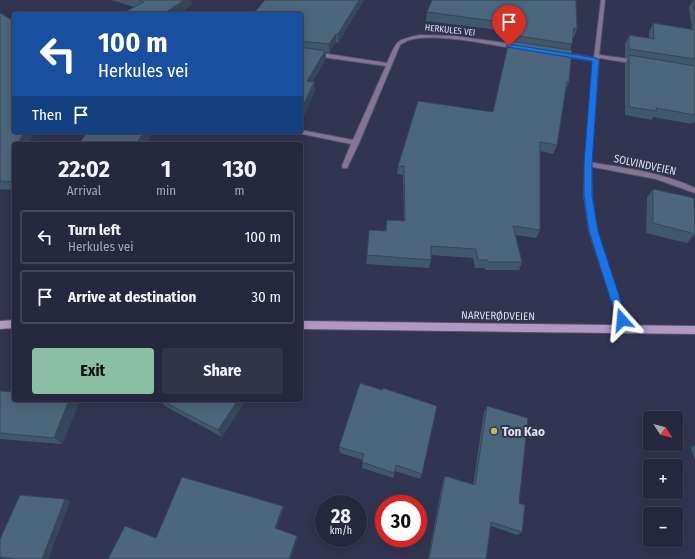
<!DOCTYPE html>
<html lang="en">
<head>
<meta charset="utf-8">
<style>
  :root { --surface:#26283d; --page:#323448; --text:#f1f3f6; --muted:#a4a6b0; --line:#424457; --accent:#8abfa5 }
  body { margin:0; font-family:"Fira Sans Condensed",sans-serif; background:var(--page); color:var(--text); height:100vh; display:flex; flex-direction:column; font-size:15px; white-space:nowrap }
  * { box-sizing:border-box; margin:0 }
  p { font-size:13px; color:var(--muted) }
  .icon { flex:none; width:22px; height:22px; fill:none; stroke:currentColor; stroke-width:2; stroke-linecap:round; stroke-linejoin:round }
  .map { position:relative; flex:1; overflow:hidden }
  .side { position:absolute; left:12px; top:142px; width:291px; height:260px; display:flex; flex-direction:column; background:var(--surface); border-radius:4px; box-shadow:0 2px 10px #0003,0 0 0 1px var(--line) }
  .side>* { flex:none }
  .hud { position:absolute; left:12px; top:12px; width:291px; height:122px; border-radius:4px; box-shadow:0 2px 10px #0003,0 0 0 1px var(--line); background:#1a4fa0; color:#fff; overflow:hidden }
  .needle { width:26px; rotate:126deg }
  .buttons { position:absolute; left:643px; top:411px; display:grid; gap:8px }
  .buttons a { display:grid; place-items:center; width:40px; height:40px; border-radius:4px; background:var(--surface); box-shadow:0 2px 10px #0003,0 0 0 1px var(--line); font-size:20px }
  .speed { position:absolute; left:315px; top:495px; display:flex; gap:8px; font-size:20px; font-weight:700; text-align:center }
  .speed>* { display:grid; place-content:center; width:52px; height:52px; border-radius:50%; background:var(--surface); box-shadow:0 2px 10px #0003,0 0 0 1px var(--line); line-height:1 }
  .speed small { font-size:10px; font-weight:400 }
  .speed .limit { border:6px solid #d22; background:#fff; color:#111 }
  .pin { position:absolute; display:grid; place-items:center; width:34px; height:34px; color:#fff; margin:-41px -17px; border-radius:50% 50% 50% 0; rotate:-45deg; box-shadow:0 0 4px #0007 }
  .pin .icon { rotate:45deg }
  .me { position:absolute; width:44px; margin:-22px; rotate:342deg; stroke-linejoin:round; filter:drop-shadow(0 0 3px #0008) }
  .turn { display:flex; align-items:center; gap:14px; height:84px; padding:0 20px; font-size:18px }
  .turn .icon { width:52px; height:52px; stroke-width:2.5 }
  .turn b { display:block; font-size:28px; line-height:34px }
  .then { display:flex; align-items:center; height:38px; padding:0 20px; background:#0003; gap:8px; font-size:15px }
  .eta { display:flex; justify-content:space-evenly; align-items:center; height:68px; text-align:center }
  .eta b { font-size:24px; font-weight:700; line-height:28px }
  .button { display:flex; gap:8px; margin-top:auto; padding:8px 20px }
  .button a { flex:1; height:46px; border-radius:4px; background:var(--accent); color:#111; font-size:16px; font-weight:700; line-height:46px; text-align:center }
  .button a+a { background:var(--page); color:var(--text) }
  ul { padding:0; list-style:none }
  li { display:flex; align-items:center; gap:12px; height:54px; margin:0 8px 6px; padding:0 12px; border:2px solid var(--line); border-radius:4px }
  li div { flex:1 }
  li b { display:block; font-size:15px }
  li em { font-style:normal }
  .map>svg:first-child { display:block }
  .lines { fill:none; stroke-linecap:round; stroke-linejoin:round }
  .lane-casing { stroke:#51546e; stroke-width:2 }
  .street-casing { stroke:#51546e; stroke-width:2 }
  .secondary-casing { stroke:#51546e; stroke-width:2 }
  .lane { fill:#867592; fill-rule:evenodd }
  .street { fill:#867592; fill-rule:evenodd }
  .secondary { fill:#b297c4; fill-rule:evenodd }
  .wall { fill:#41586c }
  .shaded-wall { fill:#354758 }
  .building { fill:#4c667d; stroke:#354758 }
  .route { fill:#1a73e8; stroke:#114b97 }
  .poi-dot { fill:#b4c24a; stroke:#323551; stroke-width:1.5 }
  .labels { text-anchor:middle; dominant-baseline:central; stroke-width:4; stroke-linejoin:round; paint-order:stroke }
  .far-street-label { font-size:9px; fill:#dcdff0; stroke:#323551 }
  .street-label { font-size:11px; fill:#dcdff0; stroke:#323551 }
  .near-poi-label { font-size:13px; font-weight:bold; fill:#dcdff0; stroke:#323551; text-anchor:start }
</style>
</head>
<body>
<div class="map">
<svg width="695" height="559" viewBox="0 0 695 559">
  <rect width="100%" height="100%" fill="#323551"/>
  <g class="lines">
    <defs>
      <path id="lane" d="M586 162H588C624 168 661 172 695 188V193L656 179 588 166H586Z"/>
      <path id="street" d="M601 0H605L599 55 637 60 640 62 637 64 599 58 591 164 592 196 597 231 626 319 631 328 630 331C623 333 620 325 618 320L589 231 584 196 585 164 593 61 561 56 558 54 561 52 594 58Z
        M420 35 455 36 518 45 521 47 518 49C491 45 434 32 409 40 406 41 403 43 400 45L359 143 347 168H343L342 166 351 144 298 133 297 132H301V130L353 140 386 66 301 54V50L387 63C397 41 395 40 420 35Z"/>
      <path id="secondary" d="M14 320V328L0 329V321Z
        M301 321 695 326V334L301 329Z"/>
    </defs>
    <use href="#lane" class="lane-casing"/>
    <use href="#street" class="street-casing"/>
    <use href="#secondary" class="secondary-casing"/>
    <use href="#lane" class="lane"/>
    <use href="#street" class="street"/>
    <use href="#secondary" class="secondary"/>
  </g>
  <path class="wall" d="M112 0H190L192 5 134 7Z
    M364 0 338 43 336 42 329 53 326 52V59L312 82 315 91 304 115 301 114V14Z
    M693 0H695V123L693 122 692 124 653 117 652 120 625 115V64L628 58H625V44L629 35 649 38V32L653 23 692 29 689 7Z
    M427 12 577 29 574 37H573L572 44 570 50 569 82 565 91 557 145 553 154 540 151V230L536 238 516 235 522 262 519 270H485V268H475L473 258 431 255V260L429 268 366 264 367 255 386 231 387 220 404 221 403 175 397 174 398 166 493 112 511 33 507 31 426 21Z
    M0 13 35 132 28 144H14V190L0 189Z
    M653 189 695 234 687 243 646 233 647 198Z
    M360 383 422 474 420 479 395 471 393 478 362 468 363 460 340 453 339 447Z
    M0 391 14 400H75L79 403 62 444 0 439Z
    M160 400H246L222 437 165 406Z
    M487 406 519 503 522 532 517 535 491 526 486 559H428L443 480 445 476 473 485 484 412Z
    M695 445V460L691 448Z
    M70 501 48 559H9L0 558V539Z"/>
  <path class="shaded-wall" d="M184 0H190L192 5 179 14H166L165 13Z
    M359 0H364L338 43V34Z
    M336 34V42L329 53V44Z
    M325 51 326 59 307 90V81Z
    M314 82 315 91 304 115 303 106Z
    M24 132H35L28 144H18Z
    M144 132H153L146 144H136Z
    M69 400H75L79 403 62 444 54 438Z
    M238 400H246L222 437 218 430Z
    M65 499 70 501 48 559H42Z
    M283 506 284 508 276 530 275 528Z
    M297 536 298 538 291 559H289Z"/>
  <path class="building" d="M138 0H184L165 13H169L168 14H121L144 2Z
    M265 0H359L338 34H336L329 44 301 41V14H253Z
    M432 0H576L577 29 574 28 572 44 511 35 513 24 509 23 427 12Z
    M693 0H695V11Z
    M0 13 14 21V132H24L18 144H14V182L0 181Z
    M653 23 695 30V59L629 49V35L654 39Z
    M509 41 572 50 569 82 567 81 557 145 540 142V230L513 226 522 262H488V260H478L476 249 431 246V260L367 255 369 230 386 231 387 220 405 221 404 166H398L418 101 493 112Z
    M301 47 325 51 307 81 314 82 303 106H301Z
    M629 55 695 66V115L656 108 657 111 629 107Z
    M87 132H144L136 144H79Z
    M653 189 694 198 695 234 653 223Z
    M360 383 382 390 383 388 437 406 422 474 396 465 394 473 362 462 364 454 339 447Z
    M0 391 14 392V400H69L54 438 0 433Z
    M160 400H238L218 430Z
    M487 406 528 418 519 503 525 505 522 532 491 522 486 559H429L445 476 475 485Z
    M182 477 283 506 275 528 297 536 289 559H108L125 526 156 538Z
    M20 495 65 499 42 559H17L0 557V539Z"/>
  <path class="route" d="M509 44 596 58 599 60 592 164V196L598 231 627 320 626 323 622 324 619 323 617 320 589 231 584 196V164L592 61 507 47 506 46Z"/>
  <circle class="poi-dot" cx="494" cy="431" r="4"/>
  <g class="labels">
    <g class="far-street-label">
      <text transform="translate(450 30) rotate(6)">HERKULES VEI</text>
    </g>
    <g class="street-label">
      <text transform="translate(645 165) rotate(12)">SOLVINDVEIEN</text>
      <text transform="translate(498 316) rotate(1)">NARVERØDVEIEN</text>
    </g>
    <g class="near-poi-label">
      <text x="502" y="431">Ton Kao</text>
    </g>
  </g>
</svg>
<div class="buttons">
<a><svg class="needle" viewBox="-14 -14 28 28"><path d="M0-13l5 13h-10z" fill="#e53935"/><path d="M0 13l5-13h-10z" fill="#a4a6b0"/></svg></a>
<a>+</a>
<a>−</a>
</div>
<div class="speed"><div>28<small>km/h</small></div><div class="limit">30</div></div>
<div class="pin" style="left:509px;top:46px;background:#d93025"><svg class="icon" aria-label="arrive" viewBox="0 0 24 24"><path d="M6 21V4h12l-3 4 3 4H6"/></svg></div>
<svg class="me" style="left:622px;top:320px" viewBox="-20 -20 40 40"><path d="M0-17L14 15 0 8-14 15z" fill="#1a73e8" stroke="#fff" stroke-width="4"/></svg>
<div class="hud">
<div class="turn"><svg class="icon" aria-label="left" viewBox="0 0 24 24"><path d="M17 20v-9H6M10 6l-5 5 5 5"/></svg><div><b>100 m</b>Herkules vei</div></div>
<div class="then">Then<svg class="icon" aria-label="arrive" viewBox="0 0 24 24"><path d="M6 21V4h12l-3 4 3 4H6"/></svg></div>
</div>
<section class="side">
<div class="eta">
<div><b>22:02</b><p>Arrival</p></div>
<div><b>1</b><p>min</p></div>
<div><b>130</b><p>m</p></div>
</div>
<ul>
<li><svg class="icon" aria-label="left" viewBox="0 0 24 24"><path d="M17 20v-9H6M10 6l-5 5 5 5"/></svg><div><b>Turn left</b><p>Herkules vei</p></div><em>100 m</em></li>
<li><svg class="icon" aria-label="arrive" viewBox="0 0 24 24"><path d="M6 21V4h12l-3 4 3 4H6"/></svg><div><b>Arrive at destination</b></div><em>30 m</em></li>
</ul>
<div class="button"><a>Exit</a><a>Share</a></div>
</section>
</div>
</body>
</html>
